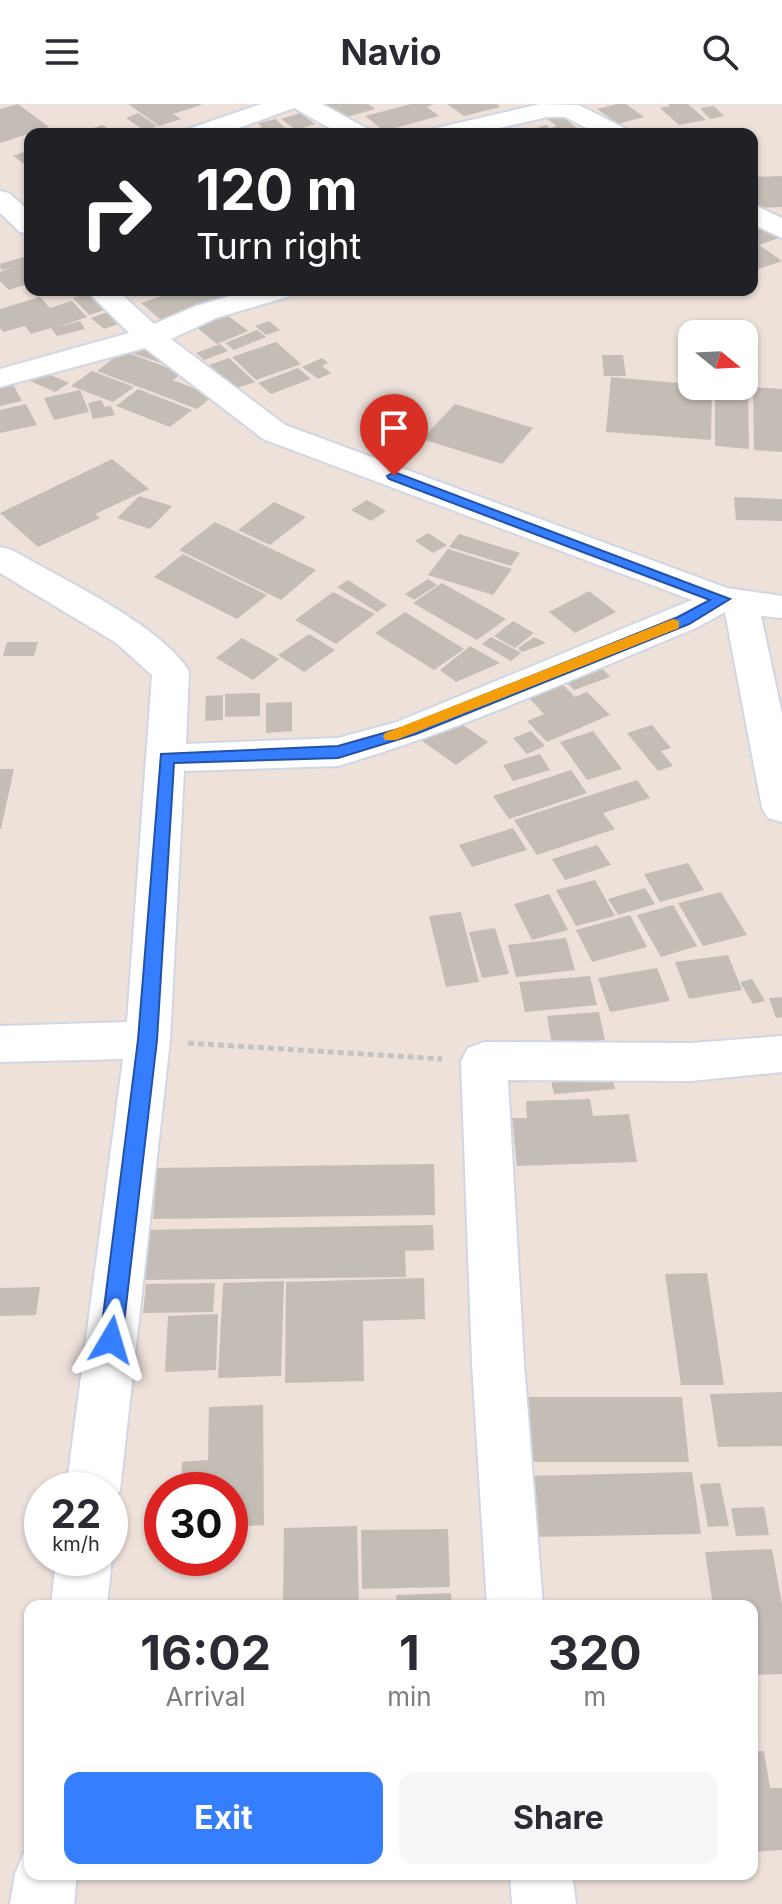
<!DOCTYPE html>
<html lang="en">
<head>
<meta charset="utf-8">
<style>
  :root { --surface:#fff; --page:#f7f7f7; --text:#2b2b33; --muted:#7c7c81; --accent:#357eff }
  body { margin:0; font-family:Inter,sans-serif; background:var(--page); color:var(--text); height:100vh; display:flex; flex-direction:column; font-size:30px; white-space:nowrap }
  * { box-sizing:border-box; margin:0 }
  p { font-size:26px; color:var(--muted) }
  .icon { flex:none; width:44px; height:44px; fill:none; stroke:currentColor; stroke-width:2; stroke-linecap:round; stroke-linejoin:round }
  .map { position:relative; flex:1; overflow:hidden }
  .sheet { position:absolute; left:24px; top:1496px; width:734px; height:280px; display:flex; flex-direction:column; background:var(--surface); border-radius:16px; box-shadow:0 2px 6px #0004 }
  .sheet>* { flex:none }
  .banner { position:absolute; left:24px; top:24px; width:734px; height:168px; border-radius:16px; box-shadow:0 2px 6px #0004; background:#202124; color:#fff; overflow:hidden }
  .needle { width:52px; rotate:108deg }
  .fabs { position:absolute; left:678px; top:216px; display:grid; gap:16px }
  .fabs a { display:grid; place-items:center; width:80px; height:80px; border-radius:16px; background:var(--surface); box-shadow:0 2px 6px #0004; font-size:40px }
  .speed { position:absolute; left:24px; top:1368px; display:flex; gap:16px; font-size:40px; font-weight:700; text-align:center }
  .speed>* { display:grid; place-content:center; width:104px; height:104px; border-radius:50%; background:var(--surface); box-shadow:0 2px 6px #0004; line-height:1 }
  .speed small { font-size:20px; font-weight:400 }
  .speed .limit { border:12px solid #d22; background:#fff; color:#111 }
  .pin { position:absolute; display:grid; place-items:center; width:68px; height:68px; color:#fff; margin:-82px -34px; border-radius:50% 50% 50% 0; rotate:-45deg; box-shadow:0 0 8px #0007 }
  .pin .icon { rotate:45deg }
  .me { position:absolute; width:88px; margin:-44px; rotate:7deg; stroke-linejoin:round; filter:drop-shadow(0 0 6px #0008) }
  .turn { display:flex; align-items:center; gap:28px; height:168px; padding:0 40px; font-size:36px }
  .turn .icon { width:104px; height:104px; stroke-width:2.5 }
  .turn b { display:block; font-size:56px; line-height:68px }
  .eta { display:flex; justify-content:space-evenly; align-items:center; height:136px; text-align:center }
  .eta b { font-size:48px; font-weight:700; line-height:56px }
  .action { display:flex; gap:16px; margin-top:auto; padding:16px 40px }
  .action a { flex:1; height:92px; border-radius:16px; background:var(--accent); color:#fff; font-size:32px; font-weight:700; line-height:92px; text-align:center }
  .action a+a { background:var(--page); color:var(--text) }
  header { display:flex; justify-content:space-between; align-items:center; height:104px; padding:0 40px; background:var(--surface); font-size:36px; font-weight:700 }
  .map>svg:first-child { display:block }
  .building { fill:#c4bdb6 }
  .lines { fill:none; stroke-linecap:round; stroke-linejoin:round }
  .minor-casing { stroke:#d0d7e3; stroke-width:4 }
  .path { stroke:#c3c3c3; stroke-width:5; stroke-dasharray:6 4; stroke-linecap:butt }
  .minor { fill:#fff; fill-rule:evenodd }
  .route { fill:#357eff; stroke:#2252a6; stroke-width:2 }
  .slow { fill:#f59e0b }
</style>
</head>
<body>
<header><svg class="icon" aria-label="menu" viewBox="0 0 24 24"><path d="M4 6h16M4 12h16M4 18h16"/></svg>Navio<svg class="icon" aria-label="search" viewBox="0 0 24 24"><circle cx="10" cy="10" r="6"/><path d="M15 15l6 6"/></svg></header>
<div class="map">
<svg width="782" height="1800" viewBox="0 0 782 1800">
  <rect width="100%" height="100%" fill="#ede1da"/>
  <path class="building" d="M18 0 49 23 0 39V5Z
    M128 0H201V1L173 10 181 15 159 22Z
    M320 0H368L375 5 340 15Z
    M411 0H433L427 3 439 12 384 27 365 12Z
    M447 0H497L500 3 464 12Z
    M617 0H626L644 13 618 20 597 5Z
    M668 0H688L706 16 679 21 660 4 670 2Z
    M714 2 724 12 710 15 700 4Z
    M138 9 147 15 157 22 145 27 126 14Z
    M300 9 315 20 296 26 281 15Z
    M559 9 580 27 518 30 546 21 550 24 557 22 544 13Z
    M276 15 291 30H237L262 23 258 19Z
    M103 21 115 30H87L83 27Z
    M30 46V64L13 52Z
    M782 72V103L757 104 752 101V73Z
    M764 124 779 134 759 141 782 157 752 167V128Z
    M30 151V179L9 186 0 177V168L12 163 1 166 0 160Z
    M179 186H218L226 192 161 216 141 199Z
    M91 188 108 205 89 211 73 194Z
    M40 193 50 204 72 197 87 213 58 223 80 217 85 225 57 232 51 224 31 230 25 222 3 228 0 224V205Z
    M110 207 124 218 104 225 91 214Z
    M222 207 248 227 217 240 191 219Z
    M269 217 280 226 266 231 255 222Z
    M257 226 266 233 234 246 225 239Z
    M276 238 301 260 256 276 232 253Z
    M135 240 172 254 164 260 126 247Z
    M220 240 228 247 204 256 196 249Z
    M123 247 182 269 173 276 213 292 197 305 97 267Z
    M602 251H623L626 272H604Z
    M229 254 255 278 234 285 209 261Z
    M322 254 328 259 322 262 331 269 318 275 302 263Z
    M298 264 311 275 271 290 258 279Z
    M39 266 69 279 55 288 26 275Z
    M92 267 134 283 113 298 71 282Z
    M611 273 712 282 711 336 606 328Z
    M13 280 22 297 0 302V283Z
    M715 282H748L749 345 715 342Z
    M753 283 782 285V348L754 346Z
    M138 285 192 306 170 323 116 302Z
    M80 286 89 308 54 316 44 294Z
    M101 296 105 303 111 302 115 311 93 315 88 299Z
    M26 300 37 321 0 329V306Z
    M455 300 533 324 502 360 422 335Z
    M112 355 149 385 95 410 100 414 38 443 0 409Z
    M139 392 172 402 150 425 117 414Z
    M734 393 782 395V417L736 416Z
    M367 396 386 407 371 417 351 406Z
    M274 398 306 413 270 441 238 426Z
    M215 418 316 466 281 496 179 446Z
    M428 429 447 441 433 449 415 437Z
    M459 430 520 449 511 462 449 443Z
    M448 445 512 465 493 491 428 471Z
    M183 450 267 491 237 515 154 473Z
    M428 475 437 481 414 496 405 490Z
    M348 476 387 501 377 508 337 483Z
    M442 479 506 515 477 536 413 499Z
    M589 487 616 508 575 529 549 508Z
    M333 488 375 510 336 540 295 516Z
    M405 508 464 545 434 566 375 529Z
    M513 517 534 529 515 544 494 532Z
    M309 530 335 546 304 568 278 551Z
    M491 533 520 548 521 549 511 557 482 540Z
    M534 533 546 539 522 548 518 544Z
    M242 534 279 555 253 576 216 554Z
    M7 538H38L34 552H3Z
    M470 542 500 559 456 578 440 566Z
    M594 555 610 573 574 586 558 568Z
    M558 576 575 593 587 588 610 611 547 638 527 617 544 610 525 590Z
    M260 589V612L225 613V590Z
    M223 591V616L205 617 206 592Z
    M292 598V627L266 629V599Z
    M454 615 488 638 456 661 422 637Z
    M652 621 671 644 661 647 673 662 658 667 627 629Z
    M531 627 545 642 527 650 513 634Z
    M593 627 622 665 587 676 560 638Z
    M540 650 550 666 513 677 503 661Z
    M0 665H14L1 725H0Z
    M571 666 587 689 509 715 493 692Z
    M637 676 650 694 603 709 615 725 537 751 514 716Z
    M513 724 527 746 472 763 459 741Z
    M597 741 611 761 565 776 552 755Z
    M688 759 704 786 660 798 644 770Z
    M595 776 615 812 576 822 556 786Z
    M645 784 655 800 618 811 608 795Z
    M721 788 747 831 703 842 678 799Z
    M549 790 568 826 532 836 514 800Z
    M673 801 697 842 661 853 637 811Z
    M461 808 479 878 446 883 429 812Z
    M630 811 647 843 592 858 576 826Z
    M495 824 509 870 482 874 469 828Z
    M566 834 575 866 516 873 508 841Z
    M728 851 742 886 689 895 675 858Z
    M657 864 670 897 610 908 598 874Z
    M590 872 597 901 525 908 519 878Z
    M752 875 765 897 753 900 740 878Z
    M782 893V913L776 914 769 894Z
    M599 908 605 936 552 941 547 912Z
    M610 963 615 985 554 990 549 968Z
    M590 995 593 1012 629 1010 637 1058 517 1062 512 1014H527L526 997Z
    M434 1060 435 1111 153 1115 157 1064Z
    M433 1121 434 1146 405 1147 406 1173 142 1176 146 1126Z
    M707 1169 724 1281H681L665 1170Z
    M424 1174 425 1215 363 1217 364 1277 285 1279 286 1178Z
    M284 1177 281 1272 218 1274 223 1179Z
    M215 1179 213 1208 143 1209 146 1180Z
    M40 1183 36 1211 0 1212V1184Z
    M218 1210 216 1266 165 1268 168 1212Z
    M782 1288V1342L718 1343 710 1290Z
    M527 1293H682L689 1358H529Z
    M263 1301 264 1421 230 1423V1386H181L182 1358 208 1356 209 1303Z
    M692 1368 701 1430 530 1433 526 1372Z
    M720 1379 729 1422 708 1423 700 1380Z
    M764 1403 769 1431 736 1432 731 1404Z
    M357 1422 359 1502H283L284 1424Z
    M448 1425 450 1483 362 1485 361 1426Z
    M772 1445 782 1500V1570L752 1571V1502H713L705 1448Z
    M451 1489 452 1502H397L396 1491Z
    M764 1647 770 1684H782V1746L752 1748V1648Z"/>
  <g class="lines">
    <defs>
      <path id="minor" d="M261 0H322L368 25 372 30H340L294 4 222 30H184L188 25Z
        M540 0 579 1 626 25 630 30H598L565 13H547L474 30H428L432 25Z
        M0 87 9 89 30 108V130L20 128 0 109Z
        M752 100 782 114V134L752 120Z
        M86 186H117L154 220 196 202 250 186H295L291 192 216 214 171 235 285 321 727 484 782 492V514L761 512 782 610V718L768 714 762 704 725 508 696 524C577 573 461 626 338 662L184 667 170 936 120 1386 110 1406V1386H66L123 955 0 958V922L127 918 152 571 115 538 0 469V443L12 446C60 474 161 521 189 567L186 640 338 634 397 618 692 496 263 335 145 244 0 283V265L129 229Z
        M782 932V968L691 977 508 976 524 1259 543 1502H487L472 1259 461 957 468 944 484 938 691 939Z
        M110 1449 112 1454 107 1502H51L56 1454H110Z
        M30 1745V1770H77L74 1800H10L15 1770 24 1748Z
        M510 1770H572L576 1800H512Z"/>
    </defs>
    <use href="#minor" class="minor-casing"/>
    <path class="path" d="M188 939 442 955"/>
    <use href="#minor" class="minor"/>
  </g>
  <path class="route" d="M394 368 730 495 689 520 416 630 338 654 174 659 157 936 122 1236 118 1243 111 1246 104 1243 100 1236 138 936 161 650 338 642 405 623 678 513 710 496 389 375 387 372Z"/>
  <path class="slow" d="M673 515 679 517V524L396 636H385L383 633 385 629Z"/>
</svg>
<div class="fabs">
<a><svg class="needle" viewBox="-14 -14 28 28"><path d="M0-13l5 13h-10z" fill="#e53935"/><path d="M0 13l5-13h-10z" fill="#7c7c81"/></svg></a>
</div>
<div class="speed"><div>22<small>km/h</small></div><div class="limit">30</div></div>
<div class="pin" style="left:394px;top:372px;background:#d93025"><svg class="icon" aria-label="arrive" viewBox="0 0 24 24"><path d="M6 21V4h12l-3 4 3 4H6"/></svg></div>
<svg class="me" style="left:111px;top:1236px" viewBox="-20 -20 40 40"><path d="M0-17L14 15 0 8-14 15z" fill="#357eff" stroke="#fff" stroke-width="4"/></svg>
<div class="banner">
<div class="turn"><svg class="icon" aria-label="right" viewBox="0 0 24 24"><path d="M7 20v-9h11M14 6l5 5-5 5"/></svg><div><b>120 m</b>Turn right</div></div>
</div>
<section class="sheet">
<div class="eta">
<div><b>16:02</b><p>Arrival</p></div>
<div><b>1</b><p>min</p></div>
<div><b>320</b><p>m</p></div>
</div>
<div class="action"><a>Exit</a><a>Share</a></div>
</section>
</div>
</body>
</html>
